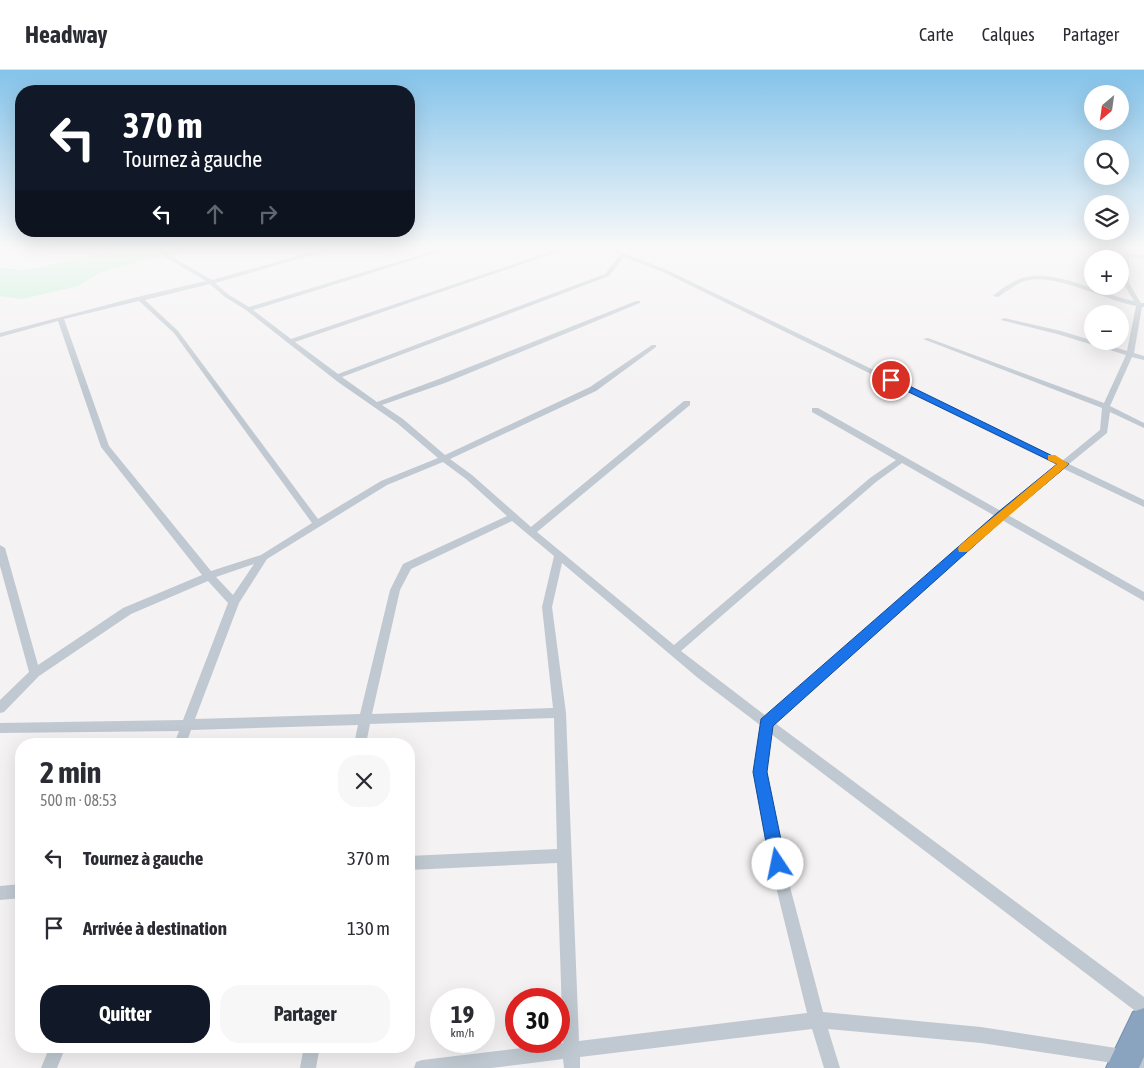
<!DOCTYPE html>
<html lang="fr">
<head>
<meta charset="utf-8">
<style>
  :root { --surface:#fff; --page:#f7f7f7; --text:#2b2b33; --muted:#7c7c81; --line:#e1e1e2; --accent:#111827 }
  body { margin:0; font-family:"Asap Condensed",sans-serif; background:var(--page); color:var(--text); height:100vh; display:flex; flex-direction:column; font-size:19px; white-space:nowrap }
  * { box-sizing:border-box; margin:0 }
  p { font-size:16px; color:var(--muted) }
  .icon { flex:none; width:28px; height:28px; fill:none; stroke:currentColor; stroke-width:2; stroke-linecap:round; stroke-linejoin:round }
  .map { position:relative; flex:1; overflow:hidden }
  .drawer { position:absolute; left:15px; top:668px; width:400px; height:315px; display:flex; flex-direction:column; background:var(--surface); border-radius:20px; box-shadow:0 5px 20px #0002 }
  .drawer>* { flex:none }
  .top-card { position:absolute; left:15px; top:15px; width:400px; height:152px; border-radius:20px; box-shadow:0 5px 20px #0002; background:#111827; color:#fff; overflow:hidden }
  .needle { width:32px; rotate:209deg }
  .tools { position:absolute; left:1084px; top:15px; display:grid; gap:10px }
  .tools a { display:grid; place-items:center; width:45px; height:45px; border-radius:50%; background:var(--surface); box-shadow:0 5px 20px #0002; font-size:25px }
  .speed { position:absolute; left:430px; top:918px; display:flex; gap:10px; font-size:25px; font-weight:700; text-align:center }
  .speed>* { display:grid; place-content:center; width:65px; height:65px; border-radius:50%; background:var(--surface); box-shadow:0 5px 20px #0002; line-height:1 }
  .speed small { font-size:12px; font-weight:400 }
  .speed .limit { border:8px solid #d22; background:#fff; color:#111 }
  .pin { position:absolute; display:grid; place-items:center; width:42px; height:42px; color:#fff; margin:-21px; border:2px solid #fff; border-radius:50%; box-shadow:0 1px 5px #0007 }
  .me { position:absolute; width:55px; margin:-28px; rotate:349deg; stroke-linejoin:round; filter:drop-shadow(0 0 4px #0008) }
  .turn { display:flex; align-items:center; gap:18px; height:105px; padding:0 25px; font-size:22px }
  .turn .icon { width:65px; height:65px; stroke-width:2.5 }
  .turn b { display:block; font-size:35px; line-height:42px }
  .lanes { display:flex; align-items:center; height:48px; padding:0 25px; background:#0003; justify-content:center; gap:25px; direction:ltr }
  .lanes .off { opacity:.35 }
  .round { display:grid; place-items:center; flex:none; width:52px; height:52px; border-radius:20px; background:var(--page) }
  .summary { display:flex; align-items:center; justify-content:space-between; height:85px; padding:0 25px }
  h1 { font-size:30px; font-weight:700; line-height:38px }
  .action { display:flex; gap:10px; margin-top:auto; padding:10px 25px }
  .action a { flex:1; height:58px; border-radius:20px; background:var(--accent); color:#fff; font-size:20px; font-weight:700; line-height:58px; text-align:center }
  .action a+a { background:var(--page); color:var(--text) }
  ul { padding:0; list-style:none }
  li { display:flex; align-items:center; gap:15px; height:70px; padding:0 25px }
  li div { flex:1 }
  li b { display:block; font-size:19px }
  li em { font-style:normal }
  header { display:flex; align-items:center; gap:30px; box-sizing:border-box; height:70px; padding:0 25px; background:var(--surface); border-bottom:1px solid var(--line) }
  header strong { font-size:24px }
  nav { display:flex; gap:28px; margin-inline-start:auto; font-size:18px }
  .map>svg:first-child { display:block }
  .green { fill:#c1f1d4 }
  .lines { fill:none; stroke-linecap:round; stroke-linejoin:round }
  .highway-casing { stroke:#758fac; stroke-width:2 }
  .street { fill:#c0c9d1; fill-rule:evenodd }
  .highway { fill:#8aa4c0; fill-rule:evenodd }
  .route { fill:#1a73e8; stroke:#114b97 }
  .slow { fill:#f59e0b }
</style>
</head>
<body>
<header>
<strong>Headway</strong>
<nav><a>Carte</a><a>Calques</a><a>Partager</a></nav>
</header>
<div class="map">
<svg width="1144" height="998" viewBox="0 0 1144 998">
  <rect width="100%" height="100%" fill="#f4f2f2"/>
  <path class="green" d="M122 179H193L103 201 78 216 22 229 0 226V198L26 200Z"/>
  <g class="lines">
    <defs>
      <path id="highway" d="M1144 938V987L1139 998H1106L1133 942Z"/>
    </defs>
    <use href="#highway" class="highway-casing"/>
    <path class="street" d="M158 179H164L169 185 212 210 322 179H330L329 180 215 213 229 225 249 237 440 179H448L253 240 291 269 559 179H566L295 272 338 304 605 204 620 185 606 179H613L667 200 1062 391 1100 360 1102 338 923 269 928 268 1104 333 1126 285 1057 264 1001 250 1004 248 1061 261 1127 281 1136 236C1105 230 1059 205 1029 210 1018 212 1007 221 998 227L993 226C1002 218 1015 209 1027 207 1058 200 1103 225 1134 231L1123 213V179H1129V184L1144 185V189L1129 188V213L1141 233H1144V237H1142L1134 283 1144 286V290L1132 287 1110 336 1144 353V358L1110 342 1107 363 1069 394 1144 430V437L1064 399 1008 445 1144 522V531L1002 450 775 653 1144 927V945L1138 943 771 664 766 702 789 813 823 942 981 957 1129 980 1131 974 1137 972 1143 974 1144 977V998H1135L1132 992 1126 995 981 973 828 959 840 998H824L812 959 580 987V998H564L563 989 491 998H414L416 992 422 990 563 973 557 793 409 800V786L557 779 554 648 370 654 366 674H354L358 655 191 660 186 674H174L179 661 0 663V653L183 650 228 533 208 511 131 544 39 606 4 642 0 643V630L29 602 0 496V475L5 478 38 595 123 538 202 505 101 377 58 251 0 267V263L137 227 206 211 165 187ZM624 187 663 202 1057 395 1001 441 818 338H812V342L896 390 870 408 674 575 537 462 690 335V331H684L531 457 472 405 450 389 596 321 656 277V275H652L590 317 445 385 403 349 382 335 445 313 640 233V231H636L439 309 377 332 342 307 609 206ZM210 214 225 227 246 240 338 312 397 353 438 388 381 411 318 449 178 261 145 230ZM139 231 174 263 312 453 261 485 211 501 109 376 64 249ZM443 392 466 409 507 446 403 494 390 520 360 644 195 649 239 533 267 489 387 415ZM902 393 995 446 766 646 681 581 876 412ZM512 451 554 486 542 537 553 638 372 644 400 520 411 499ZM562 493 698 608 760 655 754 702 775 813 807 943 579 971 566 643 552 537ZM254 494 233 525 216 507Z
      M21 814V828L0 830V816Z
      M50 976H66L57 998H41Z
      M304 976H320L316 998H300Z"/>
    <use href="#highway" class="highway"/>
  </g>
  <linearGradient id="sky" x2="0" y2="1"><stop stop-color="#84c3ea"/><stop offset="0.56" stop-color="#faf9f9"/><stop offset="1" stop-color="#faf9f9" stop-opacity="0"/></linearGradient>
  <rect width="1144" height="318" fill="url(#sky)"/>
  <path class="route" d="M891 307 1069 394 1005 448 773 656 767 702 786 794 784 800 778 802 773 800 770 794 753 702 761 649 997 443 1057 394 888 312V308Z"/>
  <path class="slow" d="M1048 385H1055L1069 394 967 482H959L958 479 959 476 1057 394 1048 390Z"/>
</svg>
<div class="tools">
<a><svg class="needle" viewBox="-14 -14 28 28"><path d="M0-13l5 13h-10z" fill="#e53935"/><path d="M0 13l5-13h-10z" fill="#7c7c81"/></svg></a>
<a><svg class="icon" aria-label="search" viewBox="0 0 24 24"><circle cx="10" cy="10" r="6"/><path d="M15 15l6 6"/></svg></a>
<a><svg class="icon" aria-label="layers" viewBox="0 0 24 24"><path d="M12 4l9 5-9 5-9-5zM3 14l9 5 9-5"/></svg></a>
<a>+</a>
<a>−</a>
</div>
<div class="speed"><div>19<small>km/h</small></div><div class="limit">30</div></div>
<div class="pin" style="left:891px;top:310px;background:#d93025"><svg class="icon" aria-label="arrive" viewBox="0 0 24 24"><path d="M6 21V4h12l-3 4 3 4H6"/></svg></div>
<svg class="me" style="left:778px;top:794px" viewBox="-20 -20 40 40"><circle r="19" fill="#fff"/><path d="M0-13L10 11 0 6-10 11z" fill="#1a73e8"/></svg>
<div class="top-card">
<div class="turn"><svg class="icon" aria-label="left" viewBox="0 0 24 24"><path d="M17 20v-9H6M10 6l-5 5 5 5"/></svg><div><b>370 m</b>Tournez à gauche</div></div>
<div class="lanes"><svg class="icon" aria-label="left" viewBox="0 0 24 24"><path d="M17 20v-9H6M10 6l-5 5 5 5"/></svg><svg class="icon off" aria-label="ahead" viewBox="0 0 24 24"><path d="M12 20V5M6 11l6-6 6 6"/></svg><svg class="icon off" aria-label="right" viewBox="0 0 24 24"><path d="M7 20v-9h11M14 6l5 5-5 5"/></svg></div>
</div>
<section class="drawer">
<div class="summary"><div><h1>2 min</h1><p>500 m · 08:53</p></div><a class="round"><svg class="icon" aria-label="close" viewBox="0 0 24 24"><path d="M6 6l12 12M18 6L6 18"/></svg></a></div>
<ul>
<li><svg class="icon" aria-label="left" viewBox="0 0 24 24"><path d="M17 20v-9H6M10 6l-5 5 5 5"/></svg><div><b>Tournez à gauche</b></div><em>370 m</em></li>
<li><svg class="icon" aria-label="arrive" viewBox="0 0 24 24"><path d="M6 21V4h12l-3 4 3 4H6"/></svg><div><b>Arrivée à destination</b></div><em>130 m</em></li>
</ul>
<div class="action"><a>Quitter</a><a>Partager</a></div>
</section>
</div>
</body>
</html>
